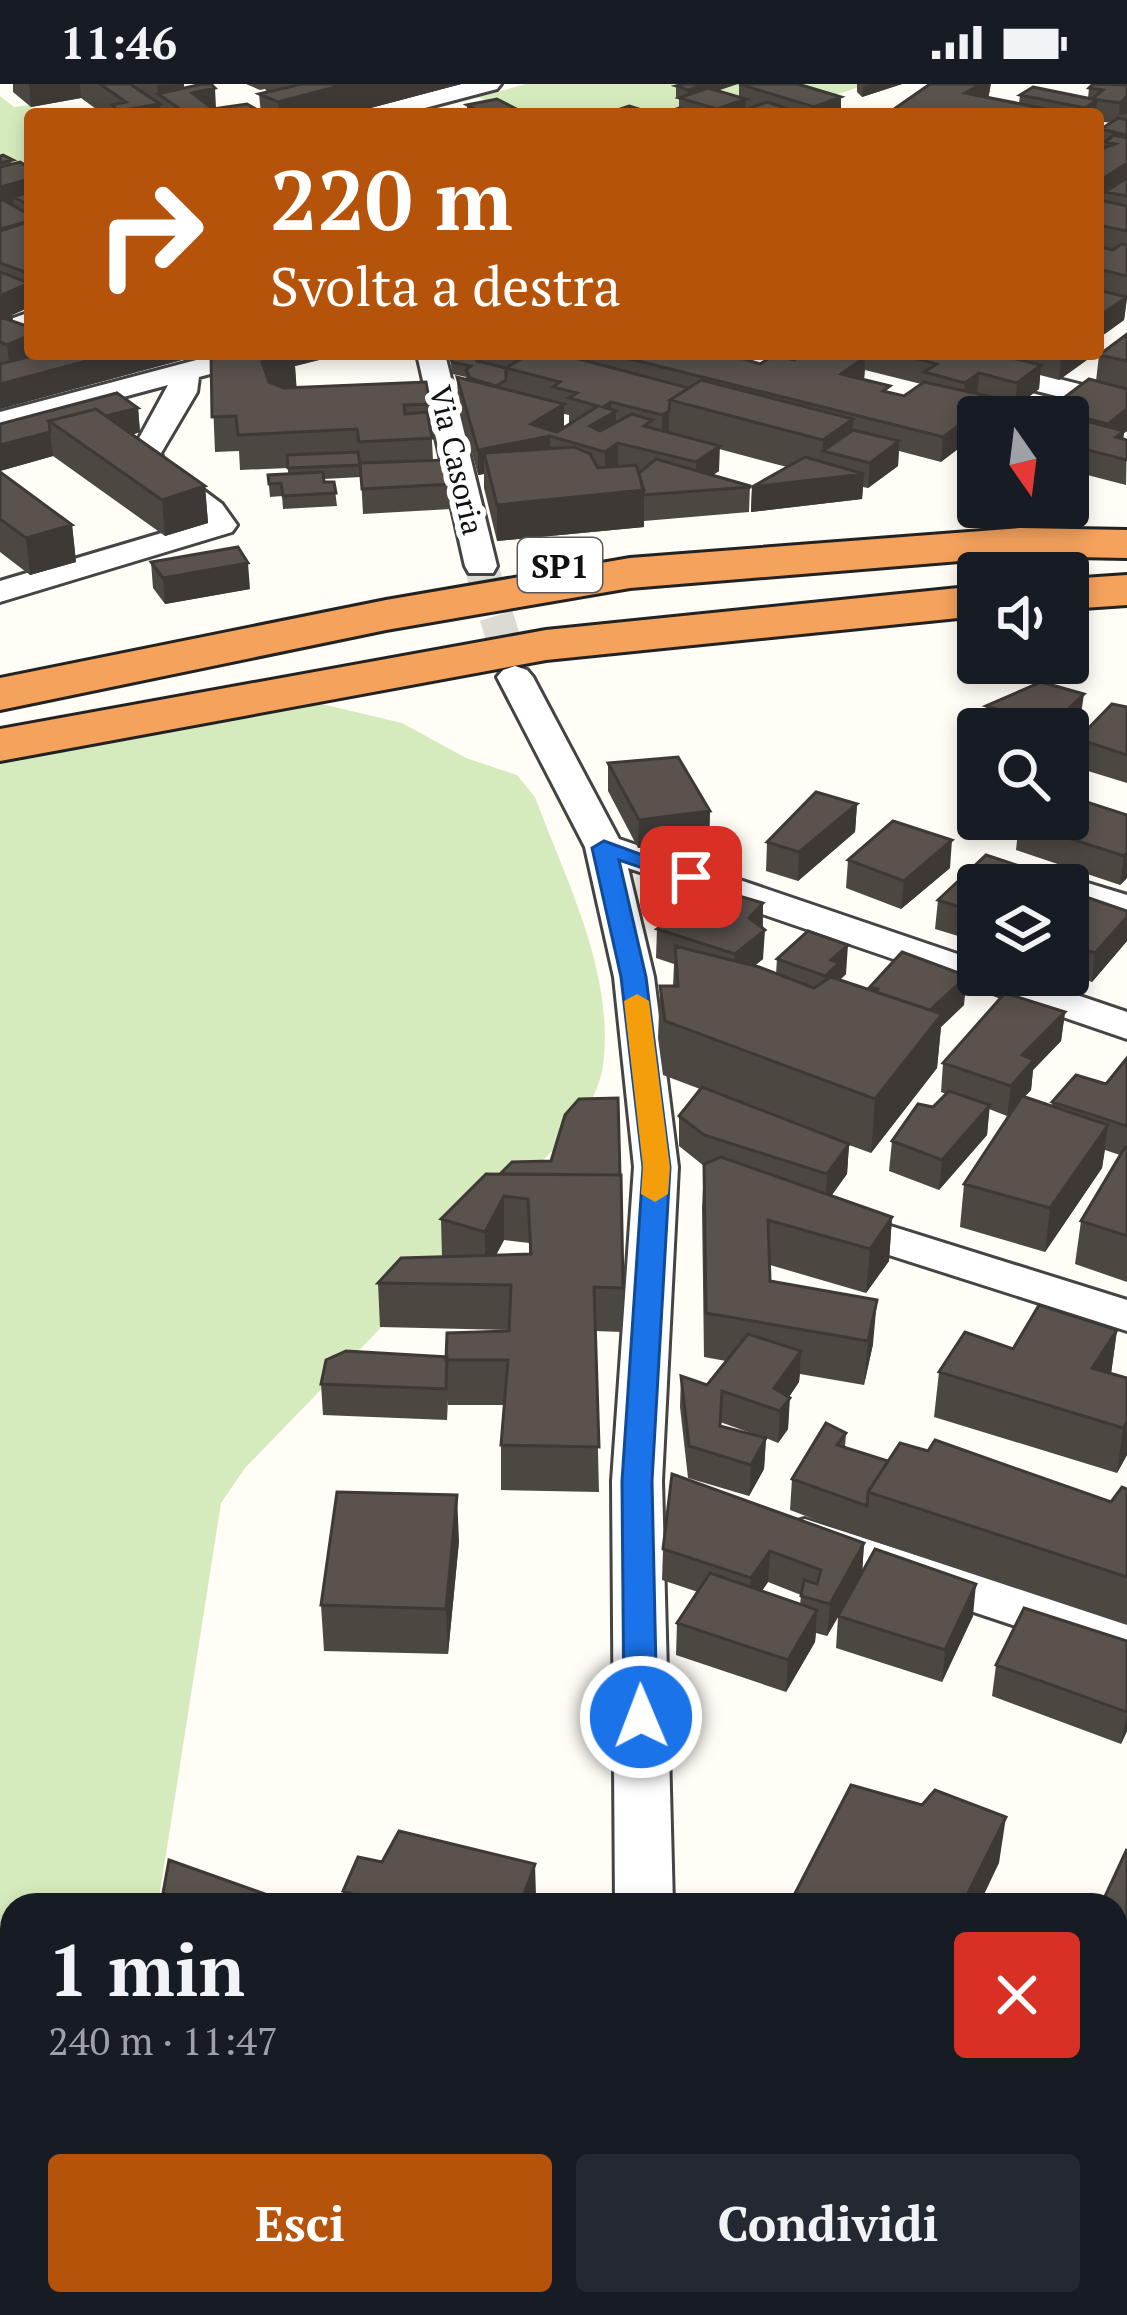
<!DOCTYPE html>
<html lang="it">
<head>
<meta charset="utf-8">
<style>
  :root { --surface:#171b24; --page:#242831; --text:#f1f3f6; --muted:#9ea1a6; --accent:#b45309 }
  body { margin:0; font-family:"PT Serif",serif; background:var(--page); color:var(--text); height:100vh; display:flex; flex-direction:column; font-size:45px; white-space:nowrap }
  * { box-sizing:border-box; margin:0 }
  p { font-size:39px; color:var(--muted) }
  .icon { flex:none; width:66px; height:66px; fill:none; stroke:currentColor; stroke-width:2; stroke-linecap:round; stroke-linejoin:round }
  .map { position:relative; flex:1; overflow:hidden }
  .details { position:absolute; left:0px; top:1809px; width:1128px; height:423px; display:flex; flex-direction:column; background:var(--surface); border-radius:36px 36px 0 0; box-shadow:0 6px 18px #0003 }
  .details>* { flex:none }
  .hud { position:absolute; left:24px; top:24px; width:1080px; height:252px; border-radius:12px; box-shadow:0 6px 18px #0003; background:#b45309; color:#fff; overflow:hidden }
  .needle { width:78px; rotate:166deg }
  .controls { position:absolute; left:957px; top:312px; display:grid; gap:24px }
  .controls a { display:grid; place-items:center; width:132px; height:132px; border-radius:12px; background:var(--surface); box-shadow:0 6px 18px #0003; font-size:60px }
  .pin { position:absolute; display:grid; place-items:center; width:102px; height:102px; color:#fff; margin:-51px; border-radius:24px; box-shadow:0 6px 18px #0006 }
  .me { position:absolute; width:132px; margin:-66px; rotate:359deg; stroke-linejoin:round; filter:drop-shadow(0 0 9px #0008) }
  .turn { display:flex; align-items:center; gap:42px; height:252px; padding:0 48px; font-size:54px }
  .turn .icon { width:156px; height:156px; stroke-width:2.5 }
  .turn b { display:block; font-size:84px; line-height:102px }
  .round { display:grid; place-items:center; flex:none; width:126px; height:126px; border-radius:12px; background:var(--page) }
  .headline { display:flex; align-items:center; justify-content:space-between; height:204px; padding:0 48px }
  h1 { font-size:72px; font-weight:700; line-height:90px }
  .action { display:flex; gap:24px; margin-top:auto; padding:24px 48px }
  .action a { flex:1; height:138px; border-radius:12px; background:var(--accent); color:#fff; font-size:48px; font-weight:700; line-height:138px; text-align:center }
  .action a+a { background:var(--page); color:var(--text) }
  .status { display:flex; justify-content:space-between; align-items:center; height:84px; padding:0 60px; background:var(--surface); direction:ltr }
  .status svg { height:33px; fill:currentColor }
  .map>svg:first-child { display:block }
  .green { fill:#d5ebbd }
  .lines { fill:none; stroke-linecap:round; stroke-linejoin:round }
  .minor-tunnel { stroke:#dbdad3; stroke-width:34; stroke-dasharray:34 18; stroke-linecap:butt }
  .minor-casing { stroke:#444; stroke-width:6 }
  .highway-casing { stroke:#222; stroke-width:6 }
  .minor { fill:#fff; fill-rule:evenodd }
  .highway { fill:#f5a25d; fill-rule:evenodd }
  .wall { fill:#4d4742; fill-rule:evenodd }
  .shaded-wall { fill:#3f3936 }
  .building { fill:#5a524d; stroke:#3f3936; stroke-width:3 }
  .route { fill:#1a73e8; stroke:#114b97; stroke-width:3 }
  .slow { fill:#f59e0b }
  .labels { text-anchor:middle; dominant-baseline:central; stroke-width:12; stroke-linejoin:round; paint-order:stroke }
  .far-street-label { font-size:30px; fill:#111; stroke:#fff }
  .shield { fill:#fff; stroke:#585858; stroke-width:3 }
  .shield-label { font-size:33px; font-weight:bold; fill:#111 }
</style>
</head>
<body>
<div class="status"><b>11:46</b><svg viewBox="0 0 49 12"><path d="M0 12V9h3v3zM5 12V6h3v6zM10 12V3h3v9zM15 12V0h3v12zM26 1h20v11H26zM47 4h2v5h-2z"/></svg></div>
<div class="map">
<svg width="1127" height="2231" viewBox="0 0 1127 2231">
  <rect width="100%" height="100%" fill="#fffdf5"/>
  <path class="green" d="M526 0H868L808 20 761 4 680 30H511L479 13Z
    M0 12 14 23 29 21 39 30H30V93L0 80Z
    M309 617 402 639 466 674 517 691 535 713C566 797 615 889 603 982 601 999 590 1018 584 1034L245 1384 221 1419 158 1821H12V2220H82L80 2231H0V677Z"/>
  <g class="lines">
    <path class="minor-tunnel" d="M481 482 515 593"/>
    <defs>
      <path id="minor" d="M461 0H501L497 5 402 30H362L365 25Z
        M30 228V247L0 259V239Z
        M219 270H267L263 276 199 293 197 308 161 369 163 376 222 420 237 441 232 448 0 518V497L202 437 138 387 131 369 168 301 0 346V328Z
        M417 270H445L497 482 493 489H469L465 482Z
        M910 270H959L1127 312V330L914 276Z
        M515 582 527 586 533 593 619 755 978 877V891H1018L1127 928V955L628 784 654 893 678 1083 662 1397 673 1821H615L612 1397 634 1083 614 893 585 763 497 593 503 586Z
        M1068 793 1127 811V836L1068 818V801H1051Z
        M833 1124 1127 1216V1247L817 1148 810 1138 817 1128Z
        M805 1435 1127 1539V1579L787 1466 779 1453 787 1440Z
        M1127 2107V2163L1116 2166V2110Z
        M607 2220H673V2231H607Z
        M789 2220H886L881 2231H784Z"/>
      <path id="highway" d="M1020 444 1127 446V474L1020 472 630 504 386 546 0 626V594L386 516 630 474Z
        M1127 491V521L1068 525V495Z
        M978 502V532L546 576 0 677V645L546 546Z"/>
    </defs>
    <use href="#minor" class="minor-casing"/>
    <use href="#highway" class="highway-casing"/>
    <use href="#minor" class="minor"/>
    <use href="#highway" class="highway"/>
  </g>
  <path class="wall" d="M13 0H184V4L216 24 259 27 260 30H103L81 14 31 23 13 8Z
    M246 0H461L348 30H261L259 10 267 8 265 5 260 6Z
    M739 0 841 13V30H606H654L679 24V14L676 13V2L718 7 739 13Z
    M857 0H902L862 13 857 8Z
    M1127 0V215L1124 236 1099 254 1098 121 1104 117V114L1098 118V66L1101 45 1111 39 1098 37V30H887L991 7 989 8 988 13 1019 19 1020 11 1088 14 1089 4Z
    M467 21 526 30H467Z
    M0 72 14 80 30 84V223L12 231 13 237 30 270H204L0 325Z
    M1127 250V347L1124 349 1123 355 1127 356 1126 401 1068 386V333L1049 328V325L1096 297 1099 271Z
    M211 270H323V275L295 282 296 304 430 320 433 376 451 400V425L363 430 361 393 324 395V398H334L337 422 283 425 282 412 270 413 268 391 288 390V384L240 386 239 367 215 368Z
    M454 270H728L760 280 767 276 739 270H1091V273L1059 296 1040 291 1039 305 1015 323 996 318 995 333H978L941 378 899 367 898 382 868 404 863 403 862 415 751 428 752 403 787 383 719 365V387L712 391 750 402 749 428 644 437V443L497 457 484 404V390L478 391 458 317 457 293 466 296V293L452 290 450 272ZM865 286 921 300 904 312 889 308 864 295ZM564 330 569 331V339H571L564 344Z
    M138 324 140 348 132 351 205 402 208 439 165 452 53 372 0 387V340Z
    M0 388 72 441 76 478 30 491 0 468Z
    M151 478 250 505 165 520 153 504Z
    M986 622 1080 637 1068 645H984Z
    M1127 623V699L1075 683 1078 655Z
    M608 679 710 727 709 755 638 764 608 707Z
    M857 720 855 748 798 797 766 787 767 758Z
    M1127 731V794L1120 801 1016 766 1019 738Z
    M986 771 1056 794 1055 801H978V858L935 845 938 816Z
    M848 776 950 784 901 825 846 804Z
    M763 819V875L754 882 776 890 777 875 846 890 840 896 869 906 870 903 964 921 941 943 937 984 871 1069 849 1061 847 1090 831 1111 892 1133 889 1177 866 1209 770 1181V1197L873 1260 864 1301 800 1290 799 1298 789 1313 788 1345 778 1359 766 1354 764 1385 749 1412 688 1394 680 1323 681 1292 707 1301 726 1277 704 1273 702 1124 704 1082 679 1062V1032L700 1005 663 991 658 954 660 902H673L674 880 656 874 657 845ZM720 1338 765 1354 720 1342Z
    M1068 833 1127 857 1092 898 1068 890Z
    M1065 928 1061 957 1033 986 1031 1006 1024 1013 1052 1022V1018L1106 1000 1127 974V1198L1075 1180 1081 1137 1120 1071 1105 1066 1102 1084 1045 1168 960 1143 964 1100 1013 1025 1007 1032 989 1025 987 1051 939 1106 889 1087 892 1057 946 1010 941 1008 943 979Z
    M512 1078 623 1204 622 1248 595 1247 599 1408 501 1406V1361L504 1321H448V1315L447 1336 323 1331 321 1300 446 1273 509 1247V1246L380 1243 378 1199 442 1173 441 1135 500 1090ZM504 1156 529 1159V1170L496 1171Z
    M1117 1246 1111 1289 1127 1294V1371L1117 1389 934 1333 939 1288 1013 1265Z
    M846 1349 845 1364 888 1377 1111 1418 1127 1405V1541L864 1454 790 1426 792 1395Z
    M459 1457 448 1570 324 1567 321 1521Z
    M864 1459 862 1490 973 1532 942 1598 836 1564 838 1533 827 1552 816 1549 815 1558 786 1608 676 1571 677 1539 698 1508 662 1496 663 1465ZM768 1498 801 1511 800 1521 762 1507Z
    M1127 1557V1647L1121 1660 992 1612 996 1581Z
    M1127 1765V2114L1116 2117V1821Z
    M382 1778 536 1812 532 1821H344L343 1807Z
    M163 1809 283 1821H164Z
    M287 2220H381L376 2231H320Z"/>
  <path class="shaded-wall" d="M29 0H80L81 14 31 23Z
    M184 0 185 25 158 10 157 1Z
    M347 0H461L348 30H279L278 18Z
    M706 0H738L687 17 688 6Z
    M871 0H902L862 13 863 3Z
    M980 0H991L988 16 965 9Z
    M215 4 216 24 194 30 192 9Z
    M1127 12V30L1119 31 1120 19Z
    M841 13V30H813L814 23Z
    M746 15 745 28 742 27V30H716L717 25Z
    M1097 16 1096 30H1084L1085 24Z
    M160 20 161 30H119L118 27Z
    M1127 79V99L1105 108 1104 114 1098 118V98Z
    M30 95V117L13 113 14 122 0 125V103Z
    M30 188V223L12 231 13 240 0 245V212L29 199 28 189Z
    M1127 213 1124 236 1099 254 1102 230Z
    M30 251V270H42L10 284 7 261Z
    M113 270H204L0 325V300Z
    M294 270H323V275L295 282 297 308 264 313 262 278Z
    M1064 270H1091V273L1059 296 1061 272Z
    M865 273 864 297 841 290Z
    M1041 281 1039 305 1015 323 1017 299Z
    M979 289 977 313 963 323 965 299Z
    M997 314 995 333H978V350L941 378 943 353Z
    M611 318V330L616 327V351L590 342 603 323Z
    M564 320V344L550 353V377L484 369V390L478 391V366L531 340Z
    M138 324 140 348 87 363 61 345Z
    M1127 325V347L1124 349 1121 371 1105 364 1108 340Z
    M669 327V351L662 356V331Z
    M853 335 851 370 823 367 821 392 823 356Z
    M50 348 53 372 0 387V361Z
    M899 357 898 382 868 404 870 379Z
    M618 359V384L605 392V368Z
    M720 362 719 387 696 403V378Z
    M864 390 862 415 751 428 752 403Z
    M205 402 208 439 165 452 162 416Z
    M644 406V443L497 457V421Z
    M72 441 76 478 30 491 26 454Z
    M248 479 250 505 165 520 163 494Z
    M1084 610 1080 637 1068 649V645H1051L1052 640Z
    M857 720 855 748 798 797 799 768Z
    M710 727 709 755 638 764 639 736Z
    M952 756 950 784 901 825 904 797Z
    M1127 769V794L1120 801 1124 772Z
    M763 819 761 848 765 846 763 875 734 899 735 870 749 834Z
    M1127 833V857L1092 898 1095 869Z
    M848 861 846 890 838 897 823 921 825 892 831 876Z
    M967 892 964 921 941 943 937 984 871 1069 875 1015 927 929Z
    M1065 928 1061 957 1033 986 1031 1006 1007 1032 1011 1002 1022 971Z
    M990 1021 987 1051 939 1106 942 1076Z
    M1108 1041 1102 1084 1045 1168 1050 1124Z
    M849 1060 847 1090 825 1121 827 1090Z
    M504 1112V1156L485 1192V1148Z
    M892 1133 889 1177 866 1209 870 1165Z
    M877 1216 873 1260 864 1301 868 1257Z
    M1117 1246 1111 1290 1092 1284Z
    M801 1267 799 1298 779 1327 774 1304Z
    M790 1314 788 1345 778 1359 780 1327Z
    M1127 1338V1371L1117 1389 1123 1344Z
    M766 1354 764 1385 749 1412 751 1381Z
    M457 1411 459 1457 448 1570 446 1525Z
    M864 1459 862 1491 827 1552 830 1520Z
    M770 1467 768 1498 749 1525 751 1494Z
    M976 1500 973 1532 942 1598 945 1566Z
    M817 1526 815 1558 786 1608 788 1576Z
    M1127 1628V1647L1121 1660Z
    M1006 1733 999 1779 979 1821H962Z
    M535 1780 536 1812 532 1821H520Z
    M1127 2071V2114L1116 2117V2074Z
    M367 2220H381L376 2231H367Z"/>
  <path class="building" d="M100 0H130L160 20 118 27 112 21 126 18Z
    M202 0H211L215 4 192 9 213 25 247 20 259 27 244 30H187L158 10Z
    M302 0H347L278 18 259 10Z
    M684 0H706L688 6 676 2Z
    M739 0H798L841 13 814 23Z
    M930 0H981L965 9 1072 30H968L948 26 942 30H887Z
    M1093 0 1127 1V12L1120 19 1092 15 1103 6 1089 4Z
    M1033 3 1097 16 1085 24 1020 11Z
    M708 4 746 15 717 25 679 14Z
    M497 15 526 30H484L467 21Z
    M767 18 804 30H751L742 27Z
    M629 22 654 30 665 26 677 30H606Z
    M679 24 692 28 677 30 668 28Z
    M1118 34 1127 36V51L1101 45Z
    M1114 51 1127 54V79L1098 98V66L1115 60 1105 58Z
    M3 71 13 76 0 79V72Z
    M20 78 30 84V95L0 103V83Z
    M1127 94V112L1105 108Z
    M30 108V121L13 113Z
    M0 116H3L30 131V137L0 145Z
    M1104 117 1127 122V147L1098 141V121Z
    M30 137V188L28 189 0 179V147Z
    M1121 160 1127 161V192L1098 185V162L1113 166Z
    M0 188 29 199 0 212Z
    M1098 206 1127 213 1102 230 1098 229Z
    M0 233 30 243V251L7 261 0 258Z
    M1127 250V277L1099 271Z
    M39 270H113L0 300V280Z
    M211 270H288L295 273 262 278 269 298 284 304 426 298 430 320 404 321 405 330 427 328 432 354 359 358 357 345 238 351 236 332 212 333Z
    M454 270H477V277L506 284V296L496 302 470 294 466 286 471 282 452 278 450 272Z
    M495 270H560L689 304 670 316 669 327 662 331 611 318 603 323 616 327 590 342 600 347 632 330 652 336 644 342 720 362 696 378 618 359 605 368 550 352 478 366 457 293 564 320 531 340 557 348 598 322 569 314 577 309 553 303 560 298 506 284 519 276Z
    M610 270H728L760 280 774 271 794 276 803 270H852L865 273 841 290 890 302 883 307 904 312 924 298 997 314 943 353Z
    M898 270H995L1041 281 1017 299 979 289 965 299 924 288 937 280Z
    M1089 295 1127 305V325L1108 340 1049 325Z
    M701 296 853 335 823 356 670 316Z
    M117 309 138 324 106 332 96 325 49 337 50 348 0 361V340Z
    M1036 324 1124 347 1116 353 1127 356V376L1068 361V333H1025Z
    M96 325 205 402 162 416 49 337Z
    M853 346 899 357 870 379 823 367Z
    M574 363 590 370 598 384 636 381 644 406 497 421 484 369Z
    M358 368 360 381 288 384 287 371Z
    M805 373 864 390 752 403Z
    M656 375 750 402V403L644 411 639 389Z
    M447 376 451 400 362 405 360 379Z
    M0 388 72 441 26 454 0 435Z
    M323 388 324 398H334L336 409 283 412 281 399 269 400 268 391Z
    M238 463 248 479 163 494 151 478Z
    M1041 598 1084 610 1052 640 986 622Z
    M1112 620 1127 623V671L1078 655Z
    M678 673 710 727 639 736 608 679Z
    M816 708 857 720 799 768 767 758Z
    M1068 712 1127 731V769L1124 772 1019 738 1022 735H1068Z
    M893 737 952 756 904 797 848 776Z
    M986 771 1056 794 1048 801H978V829L938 816Z
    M715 805 763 819 749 834 765 846 735 870 657 845Z
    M1086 813 1127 827V833L1095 869 1068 860V833Z
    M808 847 848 861 831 876 839 879 825 892 777 875Z
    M675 862 759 883 814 904 831 893 942 930 875 1015 665 937 660 902H678Z
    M902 868 967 892 930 926 876 908 878 905 870 903Z
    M1005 909 1065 928 1022 971 1034 976 1011 1002 943 979Z
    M1127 974V1042L1052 1018 1076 991 1106 1000Z
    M702 1003 849 1060 827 1090 704 1051 679 1032Z
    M949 1007 990 1021 942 1076 892 1057 918 1020 933 1023Z
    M1022 1012 1108 1041 1050 1124 964 1100Z
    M618 1014 620 1091 500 1090 512 1078 551 1077 565 1031 579 1015Z
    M1125 1063H1127V1152L1081 1137Z
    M721 1073 892 1133 870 1165 768 1136 770 1197 877 1216 868 1257 706 1229 704 1080Z
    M486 1090 621 1091 623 1204 594 1203 599 1363 501 1361 508 1276H446L447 1249 509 1247 511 1201 378 1199 401 1174 531 1170 528 1115 504 1112 485 1148 441 1135Z
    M1039 1221 1117 1246 1092 1284 1127 1294V1338L1123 1344 939 1288 965 1248 1013 1265Z
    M748 1250 801 1267 774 1304 790 1314 780 1327 722 1307 720 1342 766 1354 751 1381 689 1362 681 1292 707 1301Z
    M346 1267 447 1273 446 1305 321 1300 326 1276Z
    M826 1339 846 1349 837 1361 888 1377 868 1408 867 1422 792 1395Z
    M935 1356 1111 1418 1122 1403 1127 1405V1493L868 1408 900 1359 928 1367Z
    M672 1390 864 1459 830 1520 801 1512 804 1496 817 1500 821 1486 770 1467 751 1494 663 1465Z
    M337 1408 457 1411 446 1525 321 1521Z
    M875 1465 976 1500 945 1566 838 1532Z
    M710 1489 817 1526 788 1576 677 1539Z
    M1024 1524 1127 1557V1628L996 1581Z
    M851 1701 922 1721 935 1706 1006 1733 962 1821H789Z
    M399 1747 535 1780 520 1821H384L343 1807 358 1773 382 1778Z
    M1127 1765V1906L1116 1907V1821H1101Z
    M169 1776 282 1816 279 1821H193L163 1809Z
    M1116 1929H1127V2071L1116 2074Z
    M100 2220H147L151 2231H101Z
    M276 2224 277 2231H251Z"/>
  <path class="route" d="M604 757 703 793 691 800 619 776 646 893 670 1083 652 1397 657 1633 653 1641 641 1645 629 1641 624 1633 622 1397 643 1083 621 893 592 764Z"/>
  <path class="slow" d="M637 910 649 917 670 1083 668 1110 655 1118 641 1110 643 1083 624 917Z"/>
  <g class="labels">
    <g class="far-street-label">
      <text transform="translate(457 376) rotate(77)">Via Casoria</text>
    </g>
    <rect class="shield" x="518" y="454" width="84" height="54" rx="9"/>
    <g class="shield-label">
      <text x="560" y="481">SP1</text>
    </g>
  </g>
</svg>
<div class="controls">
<a><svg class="needle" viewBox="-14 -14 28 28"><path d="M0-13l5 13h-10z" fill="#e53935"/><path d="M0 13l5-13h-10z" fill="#9ea1a6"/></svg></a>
<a><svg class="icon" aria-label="sound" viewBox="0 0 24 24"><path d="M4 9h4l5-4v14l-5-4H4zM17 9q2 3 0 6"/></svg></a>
<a><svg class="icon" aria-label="search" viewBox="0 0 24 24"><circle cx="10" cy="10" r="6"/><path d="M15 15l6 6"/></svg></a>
<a><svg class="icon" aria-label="layers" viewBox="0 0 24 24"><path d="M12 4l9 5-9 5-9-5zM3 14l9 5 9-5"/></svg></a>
</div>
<div class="pin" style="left:691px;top:793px;background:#d93025"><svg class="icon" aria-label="arrive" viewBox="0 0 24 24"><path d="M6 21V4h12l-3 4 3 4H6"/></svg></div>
<svg class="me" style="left:641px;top:1633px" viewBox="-20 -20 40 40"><circle r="17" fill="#1a73e8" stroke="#fff" stroke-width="3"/><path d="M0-11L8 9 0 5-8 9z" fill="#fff"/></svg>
<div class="hud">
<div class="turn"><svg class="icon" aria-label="right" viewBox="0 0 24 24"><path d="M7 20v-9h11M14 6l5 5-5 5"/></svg><div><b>220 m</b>Svolta a destra</div></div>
</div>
<section class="details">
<div class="headline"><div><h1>1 min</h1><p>240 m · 11:47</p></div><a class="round" style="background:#d93025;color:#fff"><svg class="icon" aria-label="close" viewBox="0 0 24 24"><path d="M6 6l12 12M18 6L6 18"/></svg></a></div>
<div class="action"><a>Esci</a><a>Condividi</a></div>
</section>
</div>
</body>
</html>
